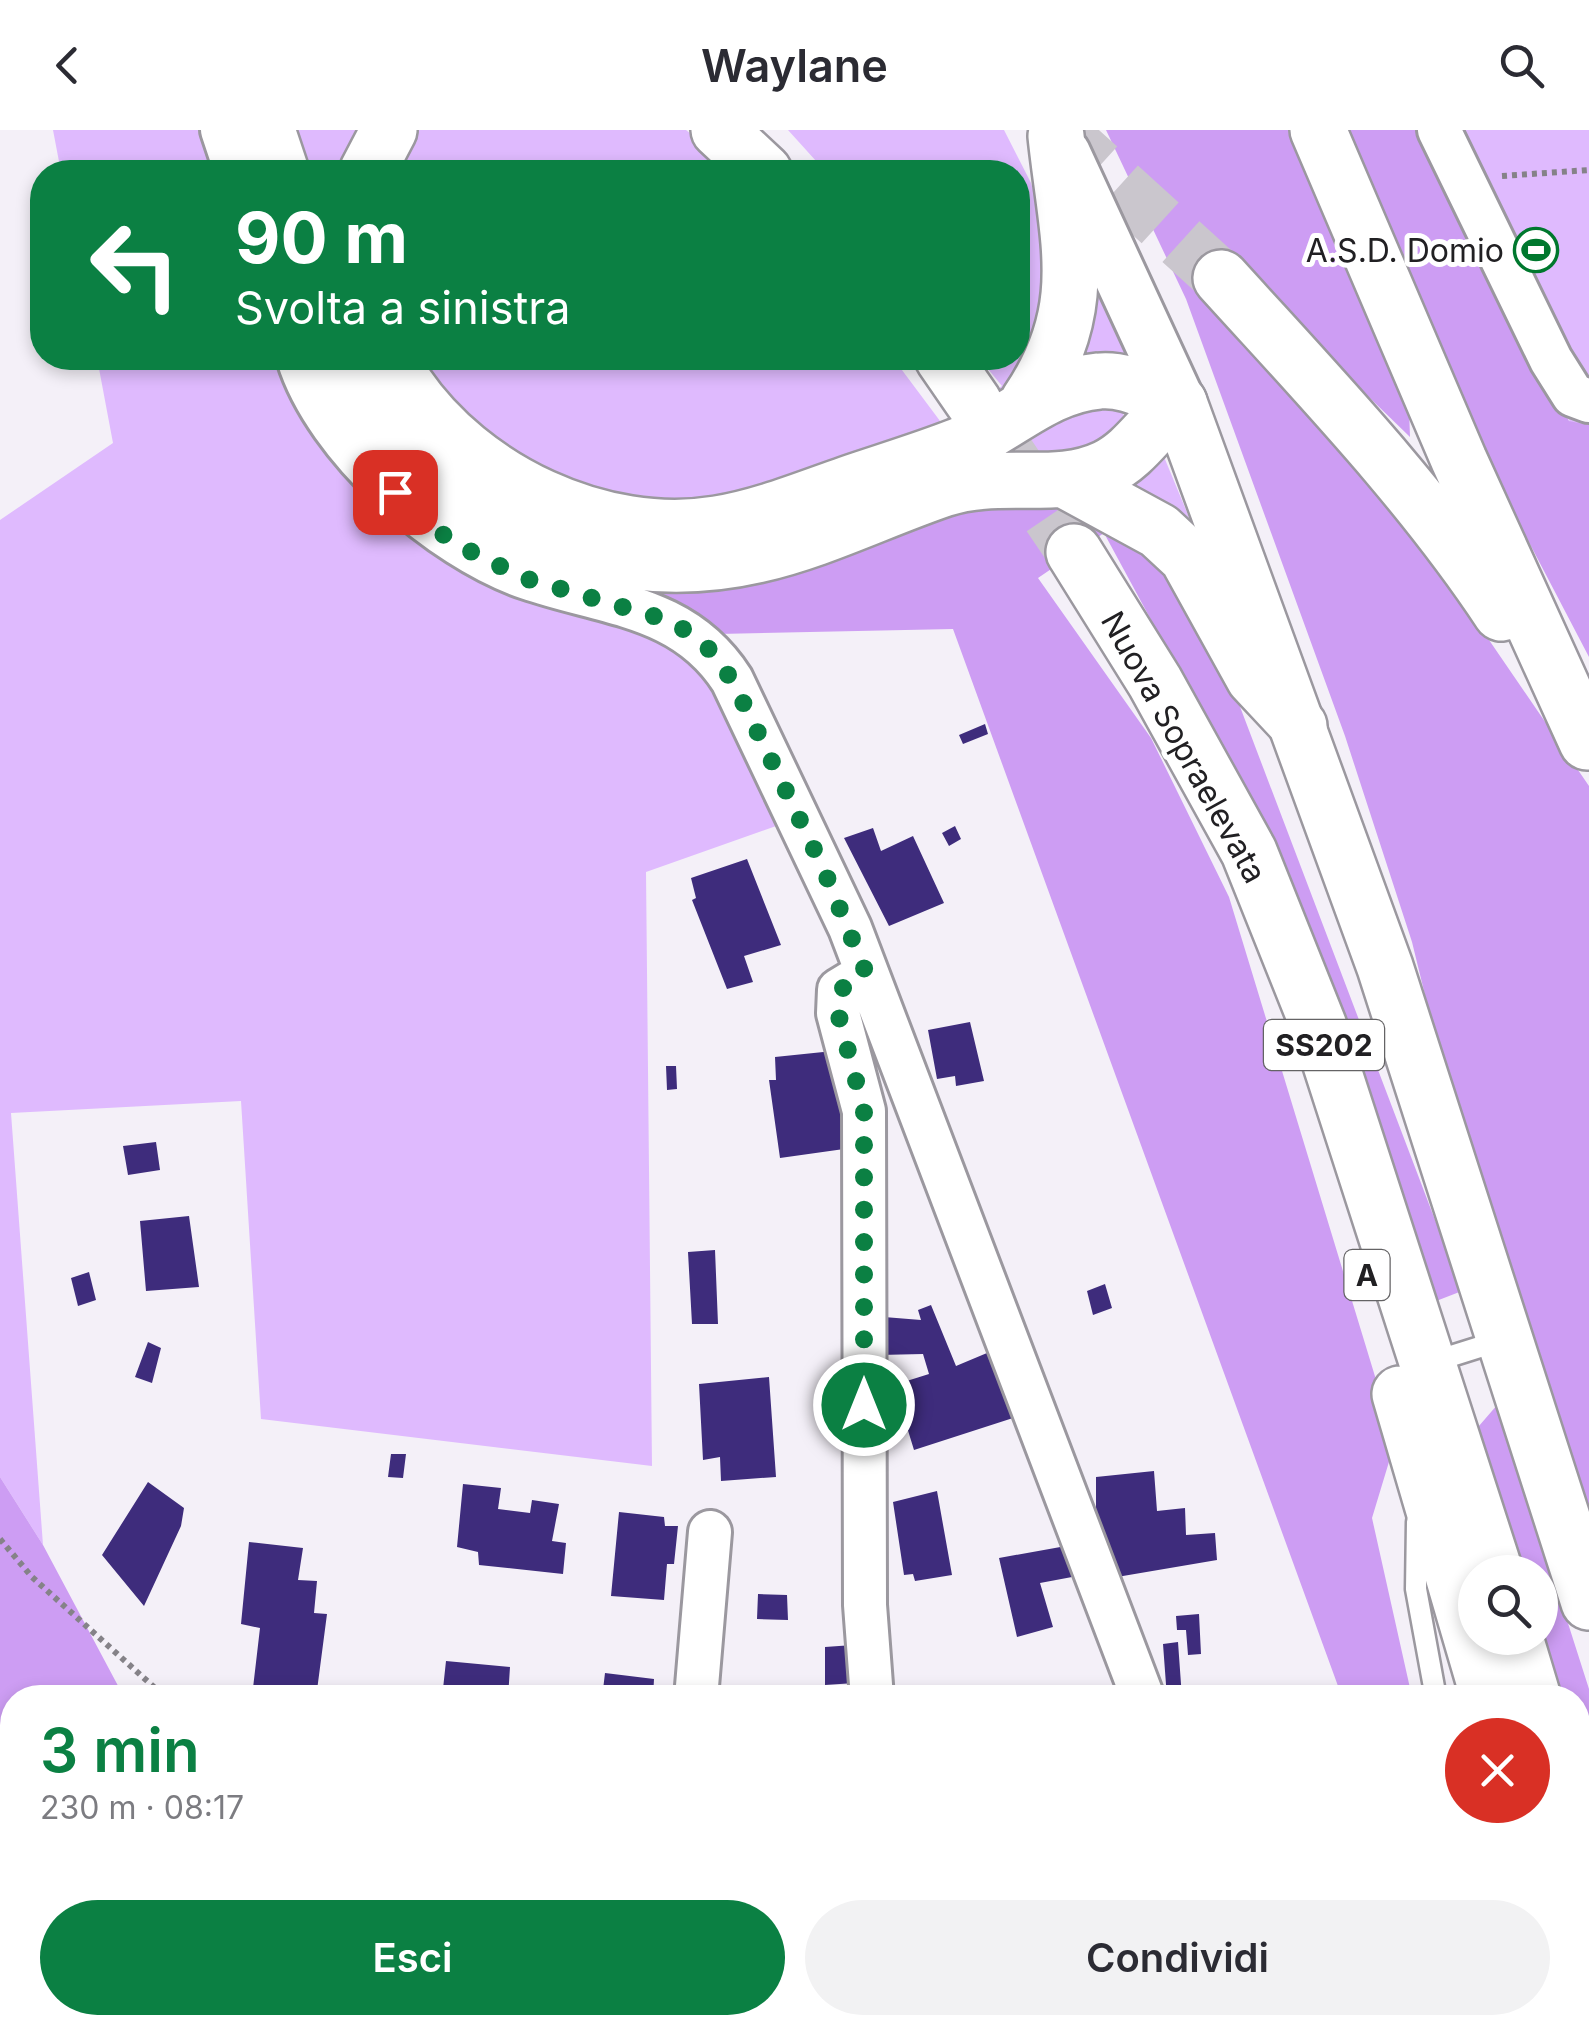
<!DOCTYPE html>
<html lang="it">
<head>
<meta charset="utf-8">
<style>
  :root { --surface:#fff; --page:#f2f2f3; --text:#2b2b33; --muted:#7c7c81; --accent:#0b8043 }
  body { margin:0; font-family:Inter,sans-serif; background:var(--page); color:var(--text); height:100vh; display:flex; flex-direction:column; font-size:38px; white-space:nowrap }
  * { box-sizing:border-box; margin:0 }
  p { font-size:32px; color:var(--muted) }
  .icon { flex:none; width:55px; height:55px; fill:none; stroke:currentColor; stroke-width:2; stroke-linecap:round; stroke-linejoin:round }
  .map { position:relative; flex:1; overflow:hidden }
  .drawer { position:absolute; left:0px; top:1555px; width:1590px; height:350px; display:flex; flex-direction:column; background:var(--surface); border-radius:40px 40px 0 0; box-shadow:0 5px 15px #0003 }
  .drawer>* { flex:none }
  .hud { position:absolute; left:30px; top:30px; width:1000px; height:210px; border-radius:40px; box-shadow:0 5px 15px #0003; background:#0b8043; color:#fff; overflow:hidden }
  .buttons { position:absolute; left:1458px; top:1425px; display:grid; gap:20px }
  .buttons a { display:grid; place-items:center; width:100px; height:100px; border-radius:50%; background:var(--surface); box-shadow:0 5px 15px #0003; font-size:50px }
  .pin { position:absolute; display:grid; place-items:center; width:85px; height:85px; color:#fff; margin:-42px; border-radius:20px; box-shadow:0 5px 15px #0006 }
  .me { position:absolute; width:110px; margin:-55px; rotate:0deg; stroke-linejoin:round; filter:drop-shadow(0 0 8px #0008) }
  .turn { display:flex; align-items:center; gap:35px; height:210px; padding:0 40px; font-size:45px }
  .turn .icon { width:130px; height:130px; stroke-width:2.5 }
  .turn b { display:block; font-size:70px; line-height:85px }
  .round { display:grid; place-items:center; flex:none; width:105px; height:105px; border-radius:52px; background:var(--page) }
  .head { display:flex; align-items:center; justify-content:space-between; height:170px; padding:0 40px }
  h1 { font-size:60px; font-weight:600; line-height:75px; color:var(--accent) }
  .cta { display:flex; gap:20px; margin-top:auto; padding:20px 40px }
  .cta a { flex:1; height:115px; border-radius:60px; background:var(--accent); color:#fff; font-size:40px; font-weight:600; line-height:115px; text-align:center }
  .cta a+a { background:var(--page); color:var(--text) }
  header { display:flex; justify-content:space-between; align-items:center; height:130px; padding:0 40px; background:var(--surface); font-size:45px; font-weight:600 }
  .map>svg:first-child { display:block }
  .green { fill:#dfbafe }
  .forest { fill:#cd9df3 }
  .building { fill:#3e2c7c }
  .lines { fill:none; stroke-linecap:round; stroke-linejoin:round }
  .trunk-tunnel { stroke:#cac6cd; stroke-width:55; stroke-dasharray:55 28; stroke-linecap:butt }
  .service-casing { stroke:#9b989f; stroke-width:25 }
  .minor-casing { stroke:#9b989f; stroke-width:48 }
  .tertiary-casing { stroke:#9b989f; stroke-width:58 }
  .secondary-casing { stroke:#9b989f; stroke-width:60 }
  .trunk-casing { stroke:#9b989f; stroke-width:60 }
  .path { stroke:#858288; stroke-width:6; stroke-dasharray:5 5; stroke-linecap:butt }
  .service { stroke:#fff; stroke-width:20 }
  .minor { stroke:#fff; stroke-width:42 }
  .tertiary { stroke:#fff; stroke-width:52 }
  .secondary { stroke:#fff; stroke-width:55 }
  .trunk { stroke:#fff; stroke-width:55 }
  .route { stroke:#0b8043; stroke-width:18; stroke-dasharray:0 32.4 }
  .labels { text-anchor:middle; dominant-baseline:central; stroke-width:10; stroke-linejoin:round; paint-order:stroke }
  .shield { fill:#fff; stroke:#646365; stroke-width:2.5 }
  .shield-label { font-size:30px; font-weight:bold; fill:#212023 }
  .poi-label { font-size:32px; fill:#212023; stroke:#fff; text-anchor:end }
  .street-label { font-size:32px; fill:#212023; stroke:#fff }
</style>
</head>
<body>
<header><svg class="icon" aria-label="back" viewBox="0 0 24 24"><path d="M15 5l-7 7 7 7"/></svg>Waylane<svg class="icon" aria-label="search" viewBox="0 0 24 24"><circle cx="10" cy="10" r="6"/><path d="M15 15l6 6"/></svg></header>
<div class="map">
<svg width="1589" height="1905" viewBox="0 0 1589 1905">
  <rect width="100%" height="100%" fill="#f4f0f8"/>
  <path class="green" d="M53 0H211L223 42H61Z
    M283 0H368L345 42H297Z
    M415 0H686L738 42H386Z
    M788 0H1004L1031 53 1049 111 1037 225 982 284 749 369 633 375 529 342 436 269 407 228H893L943 295 1002 256 979 228H1018V42H826Z
    M1423 0H1589V295L1570 292Z
    M1090 160H1101L1132 234 1076 238Z
    M97 228H289L656 498 715 558 779 695 646 742 652 1336 261 1289 241 971 11 983 43 1415 0 1347V390L113 313Z
    M1062 275 1122 278 1125 293 1092 325 1019 323 1015 312Z
    M1162 322 1198 409 1121 359Z"/>
  <path class="forest" d="M1106 0H1292L1409 278 1410 307 1231 133 1589 656V1404L1464 1024 1412 812 1345 606 1186 169Z
    M1345 0H1423L1569 291 1589 295V527L1485 328Z
    M989 369 1092 382 1180 447 1220 524 1462 1161 1431 1173 1242 658 1104 403 1038 448 1151 608 1229 767 1395 1312 1372 1388 1412 1567H1342L953 499 718 504 592 454 434 371Z
    M1498 1274 1589 1559V1686L1578 1649V1568L1553 1567 1540 1508V1442H1514L1472 1304Z
    M0 1347 43 1415 124 1567 12 1568V1625L0 1628Z
    M12 1764V1892L282 1893 272 1905H0V1767Z"/>
  <path class="building" d="M985 594 988 604 963 614 959 605Z
    M955 696 961 709 949 716 942 703Z
    M873 698 881 721 913 706 944 773 889 796 844 708Z
    M747 729 781 815 744 826 753 852 727 859 692 770 696 768 691 748Z
    M970 892 984 951 956 956 955 946 937 949 928 900Z
    M833 921 849 944 844 1019 780 1028 769 950H776L775 927Z
    M666 936H676L677 959 667 960Z
    M156 1012 160 1040 128 1045 123 1016Z
    M189 1086 199 1157 146 1161 140 1091Z
    M715 1120 718 1194H692L688 1122Z
    M89 1142 96 1170 78 1176 71 1148Z
    M1105 1154 1112 1178 1093 1185 1087 1161Z
    M931 1175 956 1236 987 1223 1013 1288 914 1320 894 1255 929 1244 923 1224 879 1225 884 1187 921 1190 918 1180Z
    M148 1212 161 1218 152 1253 135 1247Z
    M769 1247 776 1347 721 1351 720 1327 703 1330 699 1254Z
    M391 1324H406L403 1348 388 1347Z
    M1154 1341 1157 1381 1185 1378 1186 1405 1215 1403 1217 1430 1117 1447 1096 1393V1347Z
    M148 1352 184 1378 181 1396 144 1476 102 1425Z
    M463 1354 501 1358 498 1379 530 1383 532 1370 559 1374 552 1411 566 1413 563 1444 479 1435 478 1422 457 1417Z
    M937 1361 952 1445 915 1451 913 1444 904 1445 893 1372Z
    M619 1382 664 1387 665 1396H678L674 1434H667L664 1470 611 1466Z
    M249 1412 303 1418 298 1450 317 1451 314 1483 327 1484 316 1568H284L285 1561 253 1558 260 1498 241 1494Z
    M1066 1416 1072 1447 1040 1453 1053 1497 1017 1507 999 1428Z
    M758 1464 787 1465 788 1490 757 1489Z
    M1199 1484 1201 1524 1188 1525 1186 1500H1177L1176 1486Z
    M1178 1512 1182 1568H1167L1163 1514Z
    M853 1515 855 1553 825 1555V1517Z
    M446 1531 510 1537 508 1568H442Z
    M605 1543 654 1549 653 1568H602Z
    M12 1665V1695L0 1697V1668Z
    M298 1892H372L361 1905H313Z
    M442 1892H472L462 1904Z
    M925 1892H973L971 1905Z
    M1020 1892H1075L1074 1902 1022 1899 1021 1905H1012L1013 1896Z
    M1128 1892H1159L1155 1905 1124 1902Z"/>
  <g class="lines">
    <path class="trunk-tunnel" d="M1058 0 1221 148
      M1003 317 1074 422"/>
    <defs>
      <path id="service" d="M1429 1233 1502 1210
        M1417 1392 1416 1459 1436 1568
        M1498 1892 1500 1905"/>
      <path id="minor" d="M222 0 236 42
        M1439 0 1551 230 1573 265 1589 271
        M298 228C325 317 440 419 527 448 606 475 684 475 732 550L850 798 1143 1568
        M867 843 839 860 838 883 864 981 865 1475 872 1568
        M696 1568 710 1402
        M1268 1892 1272 1905"/>
      <path id="tertiary" d="M1064 24 1179 273"/>
      <path id="secondary" d="M1179 273 1385 837 1589 1472"/>
      <path id="trunk" d="M267 0 281 42
        M719 0 764 42
        M1318 0 1459 330 1587 612
        M367 42 389 0
        M1221 148C1318 255 1421 362 1501 483
        M345 228C425 376 587 464 757 425 820 411 881 380 943 359 1000 340 1056 362 1106 338 1136 324 1153 292 1179 273
        M943 228 974 273
        M406 255C471 350 601 413 717 394 761 387 805 369 848 354 883 342 920 331 956 317 1006 298 1042 256 1099 251 1126 248 1154 265 1179 273
        M1028 272C1092 178 1067 111 1056 6
        M1067 351 1159 401 1187 427 1254 548 1299 596
        M1074 422 1155 552 1249 722 1319 897 1495 1442
        M1400 1264 1489 1568
        M1515 1508 1533 1568
        M1578 1713 1589 1752
        M1559 1892 1561 1905"/>
    </defs>
    <use href="#service" class="service-casing"/>
    <use href="#minor" class="minor-casing"/>
    <use href="#tertiary" class="tertiary-casing"/>
    <use href="#secondary" class="secondary-casing"/>
    <use href="#trunk" class="trunk-casing"/>
    <path class="path" d="M1502 46 1589 40
      M0 1409 32 1447 166 1568"/>
    <use href="#service" class="service"/>
    <use href="#minor" class="minor"/>
    <use href="#tertiary" class="tertiary"/>
    <use href="#secondary" class="secondary"/>
    <use href="#trunk" class="trunk"/>
  </g>
  <g class="lines">
    <path class="route" d="M395 362 433 398 464 418 524 448 674 492 708 518 732 550 763 613 824 740 866 843 840 860 838 883 864 981V1275"/>
  </g>
  <defs>
    <symbol id="stadium-ring" viewBox="-11 -11 22 22"><circle r="9.5" fill="#fff" stroke="#00782e" stroke-width="1.5"/><path d="M0-5a6.5 5 0 1 0 0 10a6.5 5 0 1 0 0-10ZM-3.5-1.8h7v3.6h-7Z" fill="#00782e"/></symbol>
  </defs>
  <g fill-rule="evenodd">
    <use href="#stadium-ring" x="1511" y="95" width="50" height="50"/>
  </g>
  <g class="labels">
    <g class="shield">
      <rect x="1264" y="890" width="120" height="50" rx="8"/>
      <rect x="1344.5" y="1120" width="45" height="50" rx="8"/>
    </g>
    <g class="shield-label">
      <text x="1324" y="915">SS202</text>
      <text x="1367" y="1145">A</text>
    </g>
    <g class="poi-label">
      <text x="1504" y="120">A.S.D. Domio</text>
    </g>
    <g class="street-label">
      <text transform="translate(1184 617) rotate(61)">Nuova Sopraelevata</text>
    </g>
  </g>
</svg>
<div class="buttons">
<a><svg class="icon" aria-label="search" viewBox="0 0 24 24"><circle cx="10" cy="10" r="6"/><path d="M15 15l6 6"/></svg></a>
</div>
<div class="pin" style="left:395px;top:362px;background:#d93025"><svg class="icon" aria-label="arrive" viewBox="0 0 24 24"><path d="M6 21V4h12l-3 4 3 4H6"/></svg></div>
<svg class="me" style="left:864px;top:1275px" viewBox="-20 -20 40 40"><circle r="17" fill="#0b8043" stroke="#fff" stroke-width="3"/><path d="M0-11L8 9 0 5-8 9z" fill="#fff"/></svg>
<div class="hud">
<div class="turn"><svg class="icon" aria-label="left" viewBox="0 0 24 24"><path d="M17 20v-9H6M10 6l-5 5 5 5"/></svg><div><b>90 m</b>Svolta a sinistra</div></div>
</div>
<section class="drawer">
<div class="head"><div><h1>3 min</h1><p>230 m · 08:17</p></div><a class="round" style="background:#d93025;color:#fff"><svg class="icon" aria-label="close" viewBox="0 0 24 24"><path d="M6 6l12 12M18 6L6 18"/></svg></a></div>
<div class="cta"><a>Esci</a><a>Condividi</a></div>
</section>
</div>
</body>
</html>
